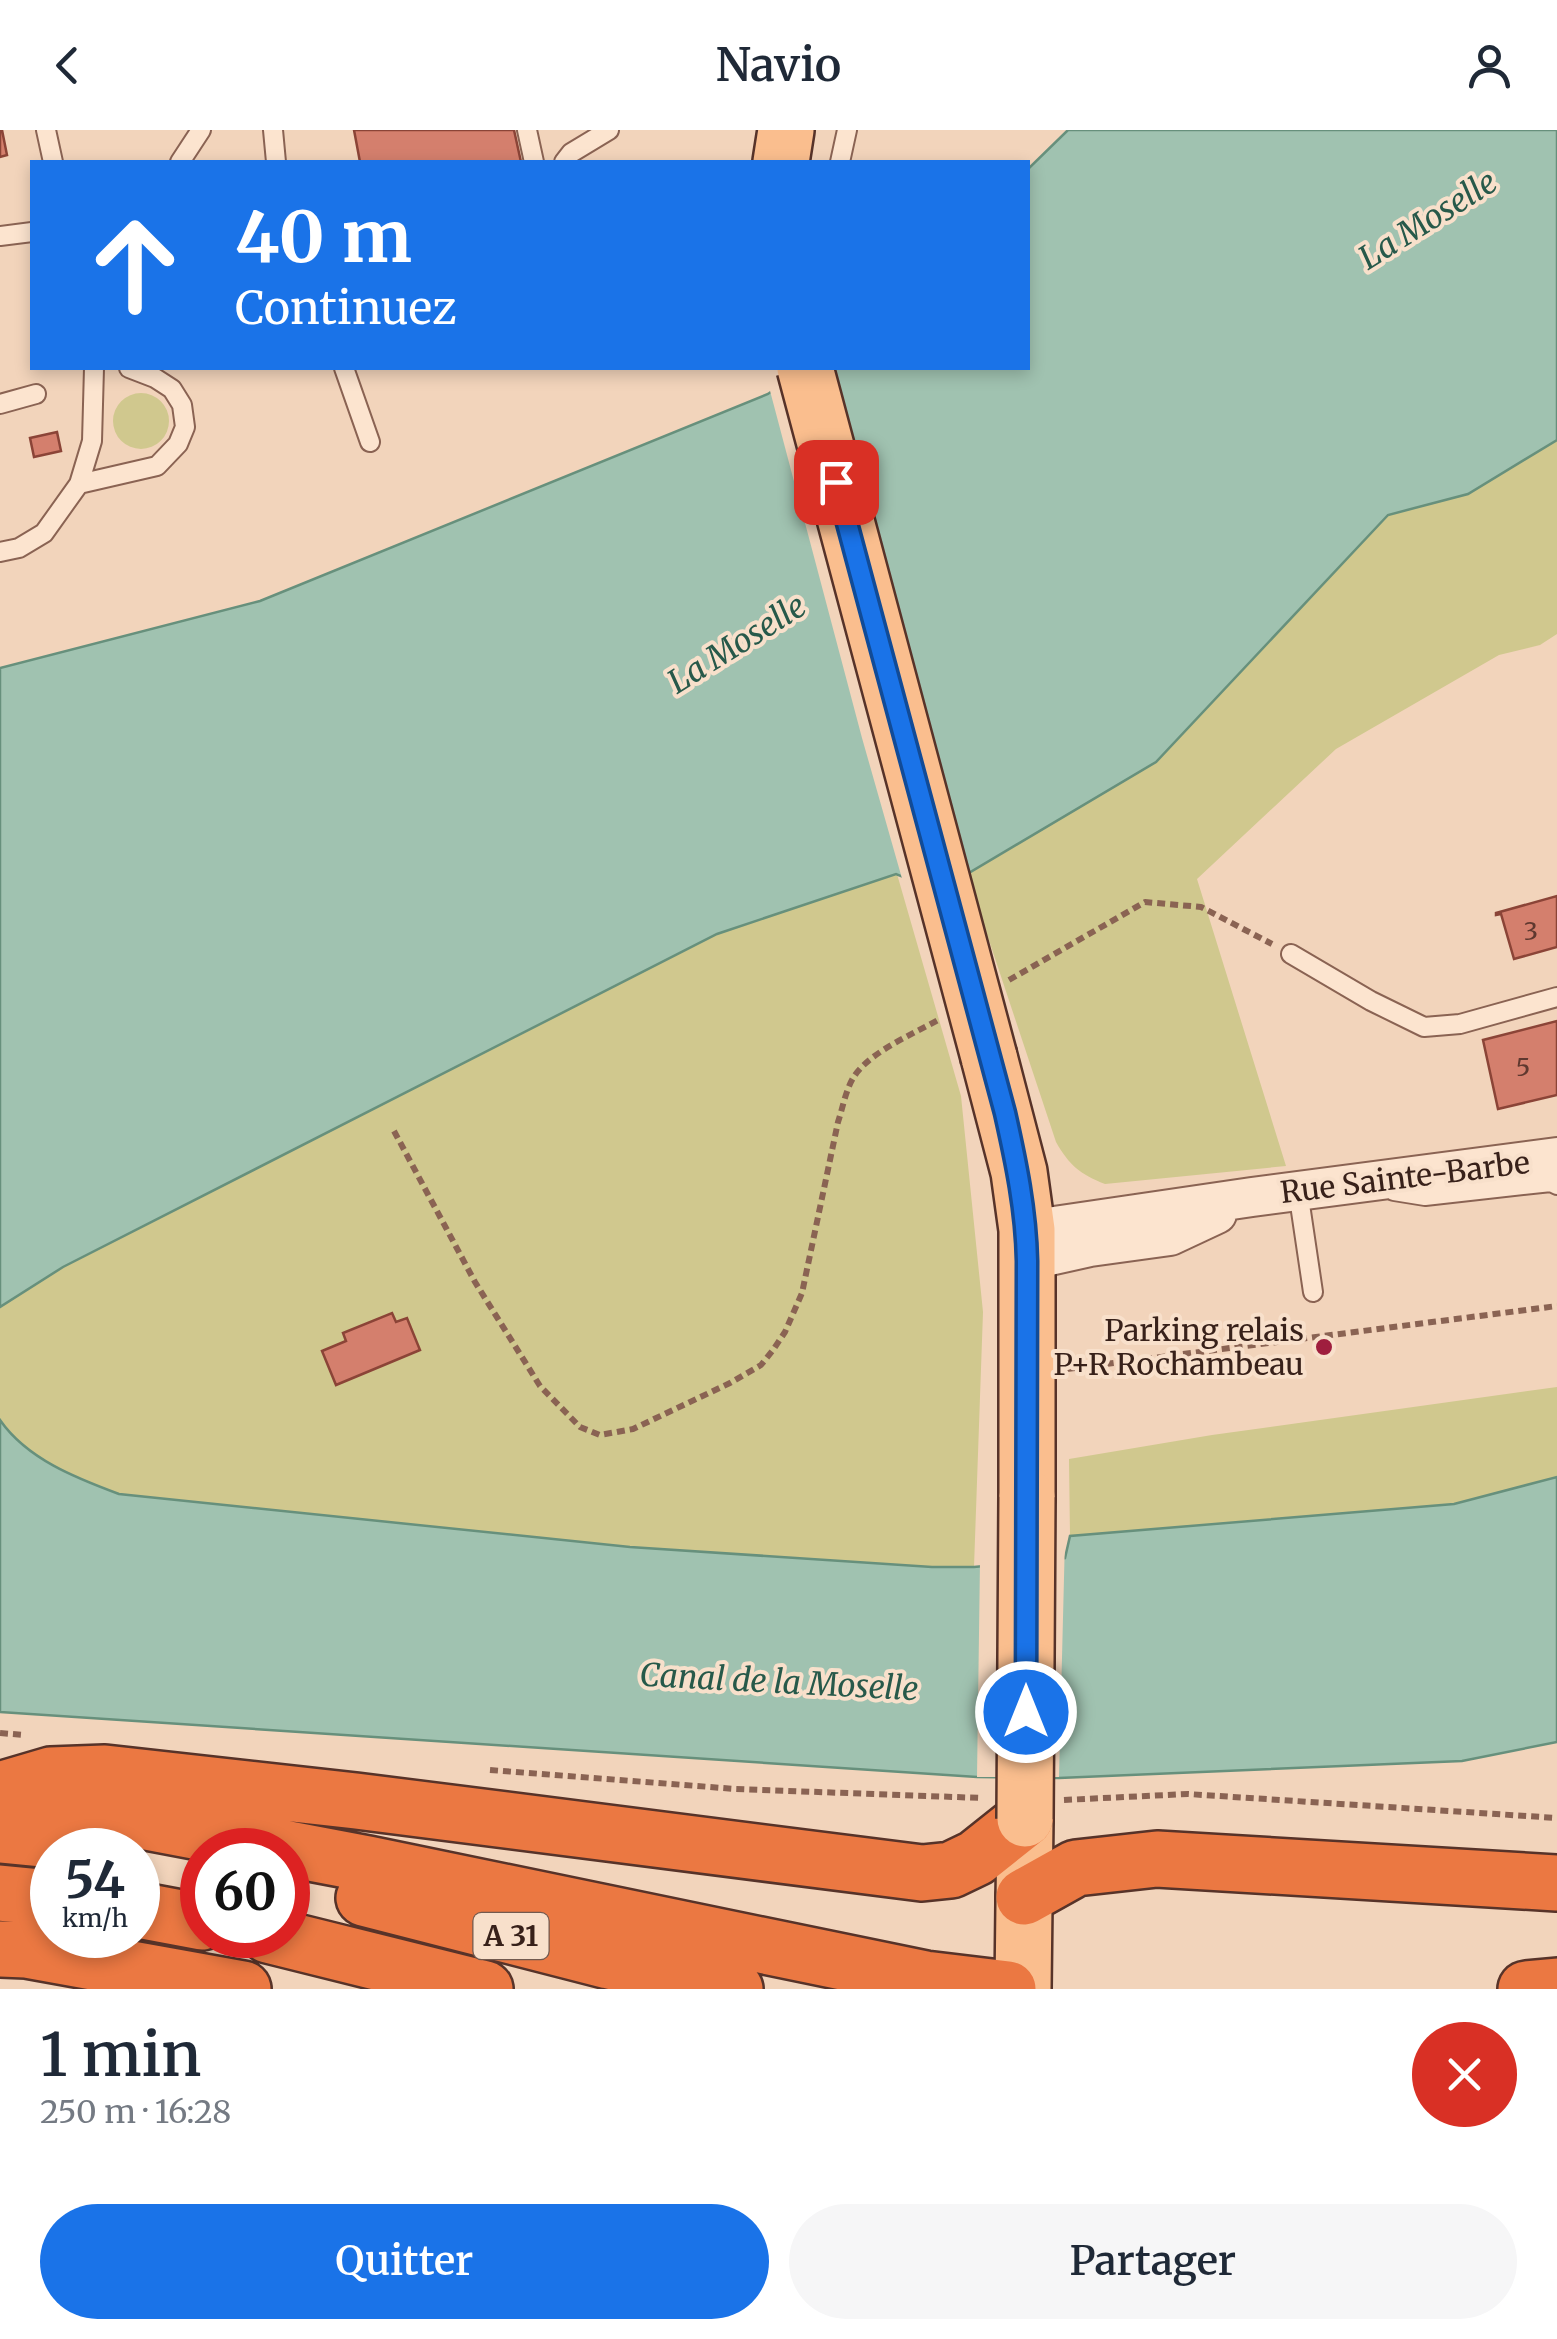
<!DOCTYPE html>
<html lang="fr">
<head>
<meta charset="utf-8">
<style>
  :root { --surface:#fff; --page:#f6f6f7; --text:#1f2937; --muted:#747a83; --accent:#1a73e8 }
  body { margin:0; font-family:Merriweather,serif; background:var(--page); color:var(--text); height:100vh; display:flex; flex-direction:column; font-size:38px; white-space:nowrap }
  * { box-sizing:border-box; margin:0 }
  p { font-size:32px; color:var(--muted) }
  .icon { flex:none; width:55px; height:55px; fill:none; stroke:currentColor; stroke-width:2; stroke-linecap:round; stroke-linejoin:round }
  .map { position:relative; height:1859px; overflow:hidden }
  .side { display:flex; flex-direction:column; background:var(--surface); flex:1 }
  .side>* { flex:none }
  .top-card { position:absolute; left:30px; top:30px; width:1000px; height:210px; border-radius:0px; box-shadow:0 5px 15px #0003; background:#1a73e8; color:#fff; overflow:hidden }
  .speed { position:absolute; left:30px; top:1698px; display:flex; gap:20px; font-size:50px; font-weight:700; text-align:center }
  .speed>* { display:grid; place-content:center; width:130px; height:130px; border-radius:50%; background:var(--surface); box-shadow:0 5px 15px #0003; line-height:1 }
  .speed small { font-size:25px; font-weight:400 }
  .speed .limit { border:15px solid #d22; background:#fff; color:#111 }
  .pin { position:absolute; display:grid; place-items:center; width:85px; height:85px; color:#fff; margin:-42px; border-radius:20px; box-shadow:0 5px 15px #0006 }
  .me { position:absolute; width:110px; margin:-55px; rotate:0deg; stroke-linejoin:round; filter:drop-shadow(0 0 8px #0008) }
  .turn { display:flex; align-items:center; gap:35px; height:210px; padding:0 40px; font-size:45px }
  .turn .icon { width:130px; height:130px; stroke-width:2.5 }
  .turn b { display:block; font-size:70px; line-height:85px }
  .round { display:grid; place-items:center; flex:none; width:105px; height:105px; border-radius:52px; background:var(--page) }
  .headline { display:flex; align-items:center; justify-content:space-between; height:170px; padding:0 40px }
  h1 { font-size:60px; font-weight:600; line-height:75px }
  .primary-button { display:flex; gap:20px; margin-top:auto; padding:20px 40px }
  .primary-button a { flex:1; height:115px; border-radius:60px; background:var(--accent); color:#fff; font-size:40px; font-weight:600; line-height:115px; text-align:center }
  .primary-button a+a { background:var(--page); color:var(--text) }
  header { display:flex; justify-content:space-between; align-items:center; height:130px; padding:0 40px; background:var(--surface); font-size:45px; font-weight:600 }
  .map>svg:first-child { display:block }
  .green { fill:#d0c88e }
  .water { fill:#a0c2b0; stroke:#67907c; stroke-width:2.5 }
  .pier { fill:#f2d4bb }
  .building { fill:#d47f6d; stroke:#8b4437; stroke-width:2.5 }
  .lines { fill:none; stroke-linecap:round; stroke-linejoin:round }
  .lane-casing { stroke:#8a6353; stroke-width:22 }
  .street-casing { stroke:#8a6353; stroke-width:42 }
  .primary-casing { stroke:#573329; stroke-width:60 }
  .highway-casing { stroke:#573329; stroke-width:60 }
  .path { stroke:#8a6353; stroke-width:6; stroke-dasharray:8 5; stroke-linecap:butt }
  .lane { stroke:#fce4cf; stroke-width:18 }
  .street { stroke:#fce4cf; stroke-width:38 }
  .primary { stroke:#fabe8e; stroke-width:55 }
  .highway { stroke:#eb7842; stroke-width:55 }
  .primary-bridge-casing { stroke:#573329; stroke-width:60; stroke-linecap:butt }
  .primary-bridge { stroke:#fabe8e; stroke-width:55 }
  .route-casing { stroke:#114b97; stroke-width:25 }
  .route { stroke:#1a73e8; stroke-width:18 }
  .poi-dot { fill:#9f1e3e; stroke:#f8e0cb; stroke-width:4 }
  .labels { text-anchor:middle; dominant-baseline:central; stroke-width:8; stroke-linejoin:round; paint-order:stroke }
  .number-label { font-size:25px; fill:#5f382f }
  .shield { fill:#f8e0cb; stroke:#725a4f; stroke-width:2.5 }
  .shield-label { font-size:28px; font-weight:bold; fill:#38211a }
  .street-label { font-size:30px; fill:#38211a; stroke:#f8e0cb }
  .poi-label { font-size:30px; fill:#38211a; stroke:#f8e0cb; text-anchor:end }
  .water-label { font-size:32px; font-style:italic; fill:#27594a; stroke:#f8e0cb }
</style>
</head>
<body>
<header><svg class="icon" aria-label="back" viewBox="0 0 24 24"><path d="M15 5l-7 7 7 7"/></svg>Navio<svg class="icon" aria-label="person" viewBox="0 0 24 24"><circle cx="12" cy="8" r="4"/><path d="M4 21q1-7 8-7t8 7"/></svg></header>
<div class="map">
<svg width="1557" height="1859" viewBox="0 0 1557 1859">
  <rect width="100%" height="100%" fill="#f2d4bb"/>
  <path class="green" d="M113 291a28 28 0 1 1 56 0a28 28 0 1 1-56 0Z
    M1557 310V504L1540 515 1499 525 1336 619 1197 749 1286 1036 1105 1054C1080 1044 1069 1035 1056 1012L967 744 1156 632 1388 385 1468 364Z
    M897 744 961 966 983 1182 974 1437H932L630 1417 119 1364C76 1348 27 1329 0 1290V1177L62 1137 718 803Z
    M1557 1257V1347L1454 1374 1070 1406 1069 1329 1212 1305Z"/>
  <path class="water" d="M1068 0H1557V310L1468 364 1388 385 1156 632 967 744 926 756 896 744 717 804 63 1137 0 1177V538L260 471 768 264 804 238H1028V39Z
    M0 1290C27 1329 76 1348 119 1364L630 1417 932 1437H974L1065 1428 1070 1406 1454 1374 1557 1347V1612L1462 1631 1059 1648 977 1647 0 1582Z"/>
  <path class="pier" d="M795 238 926 761 903 752 862 608 769 257Z
    M1065 1408 1059 1647H977L980 1431 1061 1424Z"/>
  <path class="building" d="M0 0H2L7 25 0 27Z
    M354 0H514L521 32H360Z
    M57 302 61 321 34 327 30 308Z
    M1557 766V817L1514 829 1501 784 1496 785V783Z
    M1557 891V965L1498 979 1483 910Z
    M392 1183 396 1192 407 1188 420 1220 336 1255 322 1221 346 1211 343 1203Z"/>
  <g class="lines">
    <defs>
      <path id="lane" d="M46 0 53 32
        M273 0 276 32
        M527 0 534 32
        M180 32 201 0
        M564 32 571 23 609 0
        M840 32 847 0
        M0 106 32 102
        M344 238 370 312
        M0 274 36 264
        M79 354 157 336 178 314 185 297 182 275 172 259 155 248 129 238
        M0 422 19 418 44 403 79 354 92 311 94 238
        M1291 824 1371 871 1424 897 1460 894 1557 867
        M1298 1061 1313 1162
        M1394 1061 1425 1066 1551 1052 1557 1055"/>
      <path id="street" d="M1027 1100 1252 1067 1557 1027
        M1027 1131 1090 1117 1170 1106 1217 1084"/>
      <path id="primary" d="M781 32 786 0
        M989 927 1019 1042 1027 1100V1367
        M1023 1859 1025 1689"/>
      <path id="highway" d="M0 1660 51 1645 105 1643 356 1671 922 1743 951 1740 976 1728 1025 1689
        M20 1668 368 1734 925 1849 1008 1859
        M0 1705 85 1713
        M0 1763 52 1768
        M1024 1767 1076 1738 1157 1729 1557 1753
        M364 1768 609 1831 735 1859
        M138 1780 202 1792
        M268 1805 485 1859
        M0 1819 26 1820 243 1859
        M1526 1859 1557 1856"/>
    </defs>
    <use href="#lane" class="lane-casing"/>
    <use href="#street" class="street-casing"/>
    <use href="#primary" class="primary-casing"/>
    <use href="#highway" class="highway-casing"/>
    <path class="path" d="M1009 850 1145 772 1201 777 1272 814
      M394 1001 475 1152 540 1256 580 1297 600 1305 633 1299 730 1253 761 1235 773 1220 785 1202 802 1163 838 992C843 977 846 958 855 945 872 921 913 904 938 890
      M1067 1239 1557 1176
      M0 1603 24 1605
      M490 1640 736 1659 982 1668
      M1064 1670 1188 1664 1557 1688"/>
    <use href="#lane" class="lane"/>
    <use href="#street" class="street"/>
    <use href="#primary" class="primary"/>
    <use href="#highway" class="highway"/>
    <defs>
      <path id="primary-bridge" d="M805 238 989 927
        M1025 1689 1027 1367"/>
    </defs>
    <use href="#primary-bridge" class="primary-bridge-casing"/>
    <use href="#primary-bridge" class="primary-bridge"/>
  </g>
  <g class="lines">
    <defs>
      <path id="route" d="M836 352 1005 983C1016 1032 1026 1080 1027 1131L1026 1582"/>
    </defs>
    <use href="#route" class="route-casing"/>
    <use href="#route" class="route"/>
  </g>
  <circle class="poi-dot" cx="1324" cy="1217" r="10"/>
  <g class="labels">
    <g class="number-label">
      <text x="1531" y="801">3</text>
      <text x="1523" y="937">5</text>
    </g>
    <rect class="shield" x="473.5" y="1783" width="75" height="46" rx="8"/>
    <g class="shield-label">
      <text x="511" y="1806">A 31</text>
    </g>
    <g class="street-label">
      <text transform="translate(1405 1047) rotate(-7)">Rue Sainte-Barbe</text>
    </g>
    <g class="poi-label">
      <text x="1304" y="1200">Parking relais<tspan x="1304" dy="34">P+R Rochambeau</tspan></text>
    </g>
    <g class="water-label">
      <text transform="translate(1428 90) rotate(-32)">La Moselle</text>
      <text transform="translate(737 514) rotate(-32)">La Moselle</text>
      <text transform="translate(779 1552) rotate(3)">Canal de la Moselle</text>
    </g>
  </g>
</svg>
<div class="speed"><div>54<small>km/h</small></div><div class="limit">60</div></div>
<div class="pin" style="left:836px;top:352px;background:#d93025"><svg class="icon" aria-label="arrive" viewBox="0 0 24 24"><path d="M6 21V4h12l-3 4 3 4H6"/></svg></div>
<svg class="me" style="left:1026px;top:1582px" viewBox="-20 -20 40 40"><circle r="17" fill="#1a73e8" stroke="#fff" stroke-width="3"/><path d="M0-11L8 9 0 5-8 9z" fill="#fff"/></svg>
<div class="top-card">
<div class="turn"><svg class="icon" aria-label="ahead" viewBox="0 0 24 24"><path d="M12 20V5M6 11l6-6 6 6"/></svg><div><b>40 m</b>Continuez</div></div>
</div>
</div>
<section class="side">
<div class="headline"><div><h1>1 min</h1><p>250 m · 16:28</p></div><a class="round" style="background:#d93025;color:#fff"><svg class="icon" aria-label="close" viewBox="0 0 24 24"><path d="M6 6l12 12M18 6L6 18"/></svg></a></div>
<div class="primary-button"><a>Quitter</a><a>Partager</a></div>
</section>
</body>
</html>
